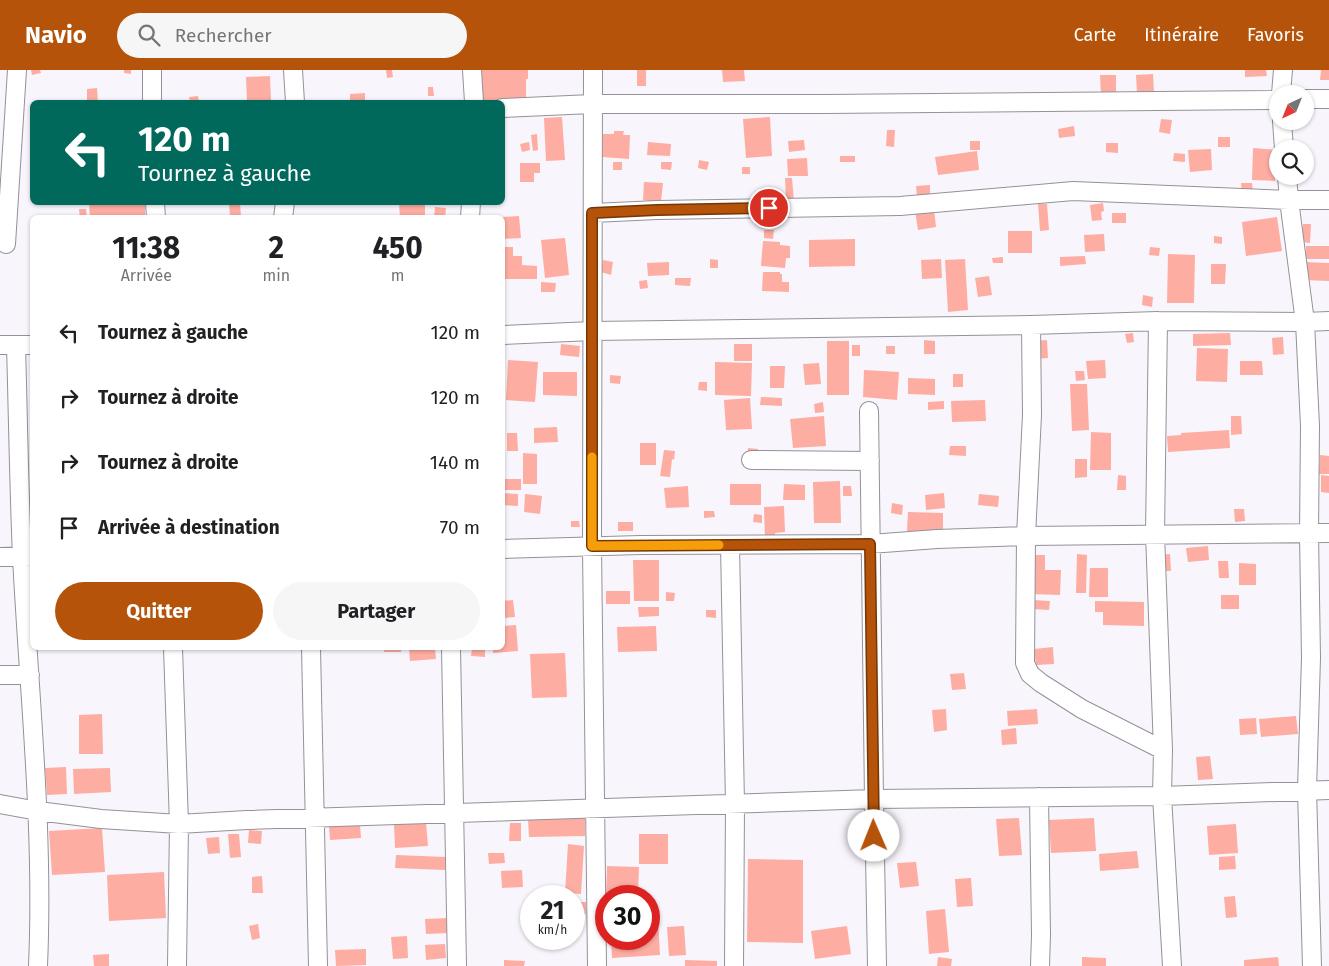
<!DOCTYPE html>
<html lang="fr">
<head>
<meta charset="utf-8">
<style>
  :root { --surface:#fff; --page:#f6f6f6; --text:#202124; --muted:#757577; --accent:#b45309 }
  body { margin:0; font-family:"Fira Sans",sans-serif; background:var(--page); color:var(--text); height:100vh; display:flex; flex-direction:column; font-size:19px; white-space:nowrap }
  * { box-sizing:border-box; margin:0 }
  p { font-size:16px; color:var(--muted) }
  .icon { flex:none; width:28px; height:28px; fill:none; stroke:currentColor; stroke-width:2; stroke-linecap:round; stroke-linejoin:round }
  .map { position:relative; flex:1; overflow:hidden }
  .panel { position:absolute; left:30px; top:145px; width:475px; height:435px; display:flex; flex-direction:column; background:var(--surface); border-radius:8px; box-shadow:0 1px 4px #0004 }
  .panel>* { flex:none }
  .banner { position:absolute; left:30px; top:30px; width:475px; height:105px; border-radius:8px; box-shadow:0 1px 4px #0004; background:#00695c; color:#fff; overflow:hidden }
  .needle { width:32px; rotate:223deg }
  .fabs { position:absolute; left:1269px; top:15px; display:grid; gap:10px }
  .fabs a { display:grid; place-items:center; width:45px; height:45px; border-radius:50%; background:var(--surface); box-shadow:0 1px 4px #0004; font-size:25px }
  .speed { position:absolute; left:520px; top:815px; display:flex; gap:10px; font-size:25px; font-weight:700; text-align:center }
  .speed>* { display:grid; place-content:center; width:65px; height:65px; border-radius:50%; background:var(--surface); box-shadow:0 1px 4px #0004; line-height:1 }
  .speed small { font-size:12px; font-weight:400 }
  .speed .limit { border:8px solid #d22; background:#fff; color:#111 }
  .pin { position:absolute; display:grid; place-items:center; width:42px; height:42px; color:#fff; margin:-21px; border:2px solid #fff; border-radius:50%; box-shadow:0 1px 5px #0007 }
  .me { position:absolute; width:55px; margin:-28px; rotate:359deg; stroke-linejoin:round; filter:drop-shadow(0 0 4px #0008) }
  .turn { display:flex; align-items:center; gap:18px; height:105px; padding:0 25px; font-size:22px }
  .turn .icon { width:65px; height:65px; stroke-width:2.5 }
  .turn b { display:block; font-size:35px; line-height:42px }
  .eta { display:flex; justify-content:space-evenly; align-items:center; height:85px; text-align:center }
  .eta b { font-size:30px; font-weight:700; line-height:35px }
  .primary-button { display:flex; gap:10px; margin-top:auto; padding:10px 25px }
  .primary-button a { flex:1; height:58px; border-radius:30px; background:var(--accent); color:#fff; font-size:20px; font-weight:700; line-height:58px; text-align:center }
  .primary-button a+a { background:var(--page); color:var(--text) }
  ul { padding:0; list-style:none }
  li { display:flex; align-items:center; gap:15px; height:65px; padding:0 25px }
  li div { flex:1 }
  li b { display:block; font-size:19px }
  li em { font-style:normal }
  header { display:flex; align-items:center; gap:30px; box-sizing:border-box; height:70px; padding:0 25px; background:var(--accent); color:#fff }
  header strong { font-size:24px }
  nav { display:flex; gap:28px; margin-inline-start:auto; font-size:18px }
  .search { width:350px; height:45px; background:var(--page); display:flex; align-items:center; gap:12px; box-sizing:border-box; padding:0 18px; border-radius:28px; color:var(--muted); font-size:19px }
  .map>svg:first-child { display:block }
  .building { fill:#feada2 }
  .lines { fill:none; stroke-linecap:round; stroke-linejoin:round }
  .minor-casing { stroke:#949198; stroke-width:20 }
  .minor { stroke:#fff; stroke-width:18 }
  .route-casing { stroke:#753606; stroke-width:12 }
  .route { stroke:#b45309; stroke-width:9 }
  .slow { stroke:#f59e0b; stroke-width:9 }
</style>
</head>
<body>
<header>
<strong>Navio</strong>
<div class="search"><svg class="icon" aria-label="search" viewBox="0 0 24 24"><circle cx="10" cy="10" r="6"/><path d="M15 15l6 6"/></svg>Rechercher</div>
<nav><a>Carte</a><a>Itinéraire</a><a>Favoris</a></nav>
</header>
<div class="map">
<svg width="1329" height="896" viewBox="0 0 1329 896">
  <rect width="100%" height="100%" fill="#f9f5fd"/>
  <path class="building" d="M31 0H40L41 3 32 5Z
    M124 0H131V4L124 3Z
    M386 0H392L393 7 387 8Z
    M481 0H528V9H526V29L480 31Z
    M637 0H646V16H637Z
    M722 0H744L745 11 723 12Z
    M1245 0H1266L1267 6 1245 7Z
    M1321 0H1329V10H1320Z
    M1153 4 1154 23H1137L1136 5Z
    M1100 5H1116V24H1101Z
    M270 6 271 31 247 32 246 7Z
    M428 17H433L434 26H428Z
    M97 18 98 32H87V19Z
    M365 23V31L350 32V24Z
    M198 26 199 32H190L189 27Z
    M562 47 565 90 546 91 544 48Z
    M770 47 772 86 746 88 743 49Z
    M1161 49 1172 50 1170 64 1159 62Z
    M1074 56 1075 66 1059 68 1058 59Z
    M887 60H895L894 77 886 76Z
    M614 61H624L623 65H630L629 89 602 87 603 64H614Z
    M537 64 538 80 533 81 531 65Z
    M1218 67H1230V77H1218Z
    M804 70 805 80 789 82 788 71Z
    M970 71H980V80H970Z
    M529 72 530 80 522 82 520 74Z
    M648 72 671 74 670 86 647 85Z
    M1106 73H1118V83L1106 82Z
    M1253 78 1277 80 1275 111 1252 110Z
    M1211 79 1212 100 1190 102 1188 80Z
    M977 81 979 100 938 105 935 87Z
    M1174 83 1185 84V92L1173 91Z
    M840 86H855V92H840Z
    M807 88 808 106H788L787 89Z
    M699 90 709 92 707 100 698 98Z
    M613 92H622V100H613Z
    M661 92H672L671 100 661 99Z
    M520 93H540V103H534V112H520Z
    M742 97H750V104H742Z
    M785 108H792L794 131 786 132Z
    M644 112 663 113 661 132 643 130Z
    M1241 113H1252L1253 122 1242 123Z
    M930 115V126L917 127 916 116Z
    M89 132H145V148H90Z
    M229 132H240L241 147H230Z
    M399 132H425V148H400Z
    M1103 133 1104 141 1101 142 1102 150 1092 151 1090 135Z
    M1038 134H1047L1049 160 1040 161Z
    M435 137 446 138 445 148H434Z
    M79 139H86L87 148H80Z
    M934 139 936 157 918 160 915 141Z
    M1112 143H1126V153H1112Z
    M519 146 521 168 502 169V147Z
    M1277 147 1282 181 1246 186 1242 152Z
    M1303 154H1311L1310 173 1302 172Z
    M764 160H774L773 169 764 168Z
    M1008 161H1032V183H1008Z
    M1104 164 1105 181 1085 182 1084 165Z
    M1214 166 1222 167V174L1214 173Z
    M565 168 569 205 545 208 541 170Z
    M855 169V196L809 197V170Z
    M763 171 780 172V175L790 176V188H786L785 198 761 196Z
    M1306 176H1329V189H1306Z
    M502 177H513V186H522V195L537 196V209H502Z
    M1150 177 1160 178 1159 186 1149 185Z
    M1168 184 1195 185 1194 233H1167Z
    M1085 186 1086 194 1060 196V187Z
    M1003 187V193H993L992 188Z
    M710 189 718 190V198H710Z
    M941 189 942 208 922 209 921 190Z
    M965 189 968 240 948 242 945 190Z
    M603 190 613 192 611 205 601 202Z
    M669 192V205L648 206 647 193Z
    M1304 192 1329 193V211L1304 210Z
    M1211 194H1226L1225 214H1211Z
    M763 202H780V204H782V212H789V222L762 221Z
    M989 206 992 225 978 227 975 208Z
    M675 208H691L690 216 675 215Z
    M647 210 648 218 640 219 639 211Z
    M541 212 556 213 555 222H541Z
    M1143 225 1153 227 1152 237 1142 235Z
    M1133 263 1134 272 1127 273 1125 264Z
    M1230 263 1231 275 1193 276V264Z
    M1283 267 1284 284 1273 285 1272 268Z
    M924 270 935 271V284H924Z
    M1047 270 1048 288 1035 289 1034 271Z
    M827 271H849V325H827Z
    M561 274 580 276 579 287 560 285Z
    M734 274H752V291H734Z
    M852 275H860V286H852Z
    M886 276H895V284H886Z
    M1197 278 1228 279 1227 312 1196 311Z
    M508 290 538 292 535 332 506 330Z
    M1105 290 1106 308 1088 309 1086 291Z
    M1240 291H1262L1263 305H1240Z
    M715 292 752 293 751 326 715 325Z
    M819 293 821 314 805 315 803 294Z
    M770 296H785L784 318H770Z
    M864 300 899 302 897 330 863 327Z
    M1075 301H1084L1085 310 1076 311Z
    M543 302H577V326L543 325Z
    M953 304H963V317H953Z
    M610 305 621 306 620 314 610 313Z
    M908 308 935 309V325L908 324Z
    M699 312H707V321L698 320Z
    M1070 314H1087L1089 360 1072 361Z
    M761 327 782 328V336L760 335Z
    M750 328 752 359 726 360 724 330Z
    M985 330 986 351 952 352 951 331Z
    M944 331V339L928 340V332Z
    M823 332 824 342 815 343 814 334Z
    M824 346 826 376 793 378 790 349Z
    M1231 346H1241L1242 364 1231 365Z
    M557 357 558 372 534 373V358Z
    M1229 360 1230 378 1168 382 1167 366 1181 365V363Z
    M1091 362 1111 363V400H1090Z
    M507 363H517L518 381H507Z
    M640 373H656V395H640Z
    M950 376H966V386L949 385Z
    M748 378 758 379 757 387 748 386Z
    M664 380 675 381 674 390 672 389 670 407 660 406Z
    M523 383 537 384V414H523Z
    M1320 385 1329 386V404H1319Z
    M1075 389H1087V407L1075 408Z
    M1118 405 1126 406V420H1117Z
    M1321 405 1329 406V423L1321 422Z
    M502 409H521V420H502Z
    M840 411 841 453H814L813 412Z
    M730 414H761V435H730Z
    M784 414 805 415V430H783Z
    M688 416 689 437 666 438 664 418Z
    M843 416H851L852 426H843Z
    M502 423 518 424V436L502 435Z
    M944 423 945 438 926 440 925 425Z
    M525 424 542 426 540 444 524 442Z
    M979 424 999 426 998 437 978 435Z
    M892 433 903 435 902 445 891 443Z
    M784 436 785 462 775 463V470H765L764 437Z
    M1234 439H1244L1245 451 1235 452Z
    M704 441H714L715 447 704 448Z
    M908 442 943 443V463L907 461Z
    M754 444 762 445V453L753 452Z
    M571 451H579L580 457H571Z
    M618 452H633V461H618Z
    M1208 476 1209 490 1188 492 1186 478Z
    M1077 484 1087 485 1086 523H1076Z
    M1170 484 1171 501H1161L1160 485Z
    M1031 485H1045V500H1061L1060 525 1031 524Z
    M633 490H659V531H634Z
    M1218 491H1228L1229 508H1219Z
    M1239 493 1256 494V515H1239Z
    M1090 498H1108V527H1089Z
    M606 521H630V534H606Z
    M666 522 675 523 674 531H666Z
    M1221 525H1239V539H1221Z
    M513 530 515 547 502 548V531Z
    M1033 530 1050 531 1049 540 1032 539Z
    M1095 531 1144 532V556L1103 555V542H1095Z
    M638 537H659V546L639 547Z
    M706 540H716V548L706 547Z
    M516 555 518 581 493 583V578H502V556Z
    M656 556 657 581 618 582 617 557Z
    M1053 577 1054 594 1036 595 1034 579Z
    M384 578H401V582H384Z
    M409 578H435L436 589 410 591Z
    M472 578H485V587L471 586Z
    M565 583 567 627 532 628 530 584Z
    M964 603 966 619 952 620 950 604Z
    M946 639 947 660 934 662 932 640Z
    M1037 639 1038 654 1008 656 1007 641Z
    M102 644 103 684H79V645Z
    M1296 646 1298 664 1261 667 1259 649Z
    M1256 648 1257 664 1240 665 1239 649Z
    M1016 658 1017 674 1002 675 1001 660Z
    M1210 686 1213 709 1198 710 1196 687Z
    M66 697 67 724 47 725 45 698Z
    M110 698 111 722 74 724 73 699Z
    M585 748V766L529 767 528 749Z
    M1019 748 1022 785 999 786 996 749Z
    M1094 748 1096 781 1051 783 1049 750Z
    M426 752 428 776 395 778 394 754Z
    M510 753H521V771H509Z
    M1236 754 1238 783 1209 785 1207 756Z
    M360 755 361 768 330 770 329 757Z
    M102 758 105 802 52 805 49 761Z
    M249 760 262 761 261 774 248 773Z
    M228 764H239L241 787 230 788Z
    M639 764H668V794H639Z
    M219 767 220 783 208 784 206 768Z
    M568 774 584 776 581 824 565 823Z
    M1137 781 1139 798 1100 801 1099 784Z
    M488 783H504L505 793 489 794Z
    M396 785 446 787 445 800 395 798Z
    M1235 786 1236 799 1219 800V787Z
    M748 789 803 790V873L747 872Z
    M916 792 919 816 900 818 897 793Z
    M607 796 639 797 638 825 606 824Z
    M522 800 523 817 502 818 501 801Z
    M164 802 166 848 109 851 107 805Z
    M262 806 263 823H252V807Z
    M971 808 973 836 957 837 955 809Z
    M1235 826 1237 847 1226 848 1224 827Z
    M528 832H531V844H528Z
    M574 832H586V844H574Z
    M945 839 949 882 929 884 926 841Z
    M448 848 449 863 426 864 425 849Z
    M649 848H658L660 885 612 888 611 869H649Z
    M574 850H579L580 862H574Z
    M258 854 260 868 252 870 249 856Z
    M684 856 686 885 669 886 667 857Z
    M847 856 851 884 815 889 811 861Z
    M407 866 408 888 393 889 391 867Z
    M445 874 446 888 426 890 425 875Z
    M366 879V895L336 896 335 880Z
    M109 884V896H94L93 885Z
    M938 887 952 889 951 896H937Z
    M1082 887 1106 888V896H1082Z
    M1278 887 1279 896H1244V890Z
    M504 890 525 891 524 896H504Z
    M685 890 717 891V896H685Z"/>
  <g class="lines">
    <defs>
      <path id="minor" d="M152 0V32
        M293 0 295 32
        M472 0 474 32
        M593 0 592 477 597 896
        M1281 24 1283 0
        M1305 29H1329
        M502 38 592 34H825L1278 30
        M1282 51 1284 79
        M1287 106 1289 130 1305 252 1310 356 1309 464 1311 588 1307 720 1312 896
        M155 132 156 148
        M593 143 657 140 900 136 1073 121 1289 130H1329
        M283 148 285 132
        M470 148 471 132
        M6 174 17 0
        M1158 251 1155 464 1163 680 1162 726 1172 896
        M1031 255 1032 345 1026 466 1025 593 1030 604 1041 613 1082 639 1163 680
        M502 265 592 261 1031 255 1158 251 1305 252 1329 251
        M0 275H32
        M16 275C18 346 19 417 22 487 29 624 44 759 38 896
        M869 341 874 729 877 896
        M751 390 870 391
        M730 475 735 734 734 896
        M502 479 641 475 870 474 937 469 1026 466 1329 463
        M0 487 32 486
        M173 578 179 754 177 896
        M311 578 318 896
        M451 578 457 896
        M0 605H30
        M1039 727 1041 865 1040 896
        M0 734 38 741 101 749 179 754 247 750 874 729 1162 726 1329 720"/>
    </defs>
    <use href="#minor" class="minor-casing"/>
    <use href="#minor" class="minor"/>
  </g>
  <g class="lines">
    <defs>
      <path id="route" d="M769 138 657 140 592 143V476L870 474 874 766"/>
    </defs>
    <use href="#route" class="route-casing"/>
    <use href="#route" class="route"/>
    <path class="slow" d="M592 387V476L719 475"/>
  </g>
</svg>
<div class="fabs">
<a><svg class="needle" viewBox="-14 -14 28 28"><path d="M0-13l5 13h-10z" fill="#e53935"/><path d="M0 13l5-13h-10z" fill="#757577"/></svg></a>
<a><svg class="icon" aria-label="search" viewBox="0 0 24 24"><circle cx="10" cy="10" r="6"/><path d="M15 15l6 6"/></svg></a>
</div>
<div class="speed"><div>21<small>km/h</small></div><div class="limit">30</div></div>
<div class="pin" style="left:769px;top:138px;background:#d93025"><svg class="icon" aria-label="arrive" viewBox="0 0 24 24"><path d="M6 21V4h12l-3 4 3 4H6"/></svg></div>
<svg class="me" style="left:874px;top:766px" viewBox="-20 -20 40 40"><circle r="19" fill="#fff"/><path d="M0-13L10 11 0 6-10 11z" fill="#b45309"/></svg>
<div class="banner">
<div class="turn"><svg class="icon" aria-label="left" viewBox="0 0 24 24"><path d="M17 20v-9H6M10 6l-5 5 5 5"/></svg><div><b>120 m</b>Tournez à gauche</div></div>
</div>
<section class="panel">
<div class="eta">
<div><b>11:38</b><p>Arrivée</p></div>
<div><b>2</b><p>min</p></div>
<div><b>450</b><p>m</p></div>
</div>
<ul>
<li><svg class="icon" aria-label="left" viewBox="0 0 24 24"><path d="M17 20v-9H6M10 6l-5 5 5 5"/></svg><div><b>Tournez à gauche</b></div><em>120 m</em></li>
<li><svg class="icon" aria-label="right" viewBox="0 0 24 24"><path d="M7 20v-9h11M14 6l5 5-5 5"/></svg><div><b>Tournez à droite</b></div><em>120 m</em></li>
<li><svg class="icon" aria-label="right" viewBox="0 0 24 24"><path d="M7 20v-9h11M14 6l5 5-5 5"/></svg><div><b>Tournez à droite</b></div><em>140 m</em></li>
<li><svg class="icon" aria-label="arrive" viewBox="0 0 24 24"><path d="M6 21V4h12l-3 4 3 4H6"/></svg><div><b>Arrivée à destination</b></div><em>70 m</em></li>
</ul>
<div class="primary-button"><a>Quitter</a><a>Partager</a></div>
</section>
</div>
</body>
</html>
